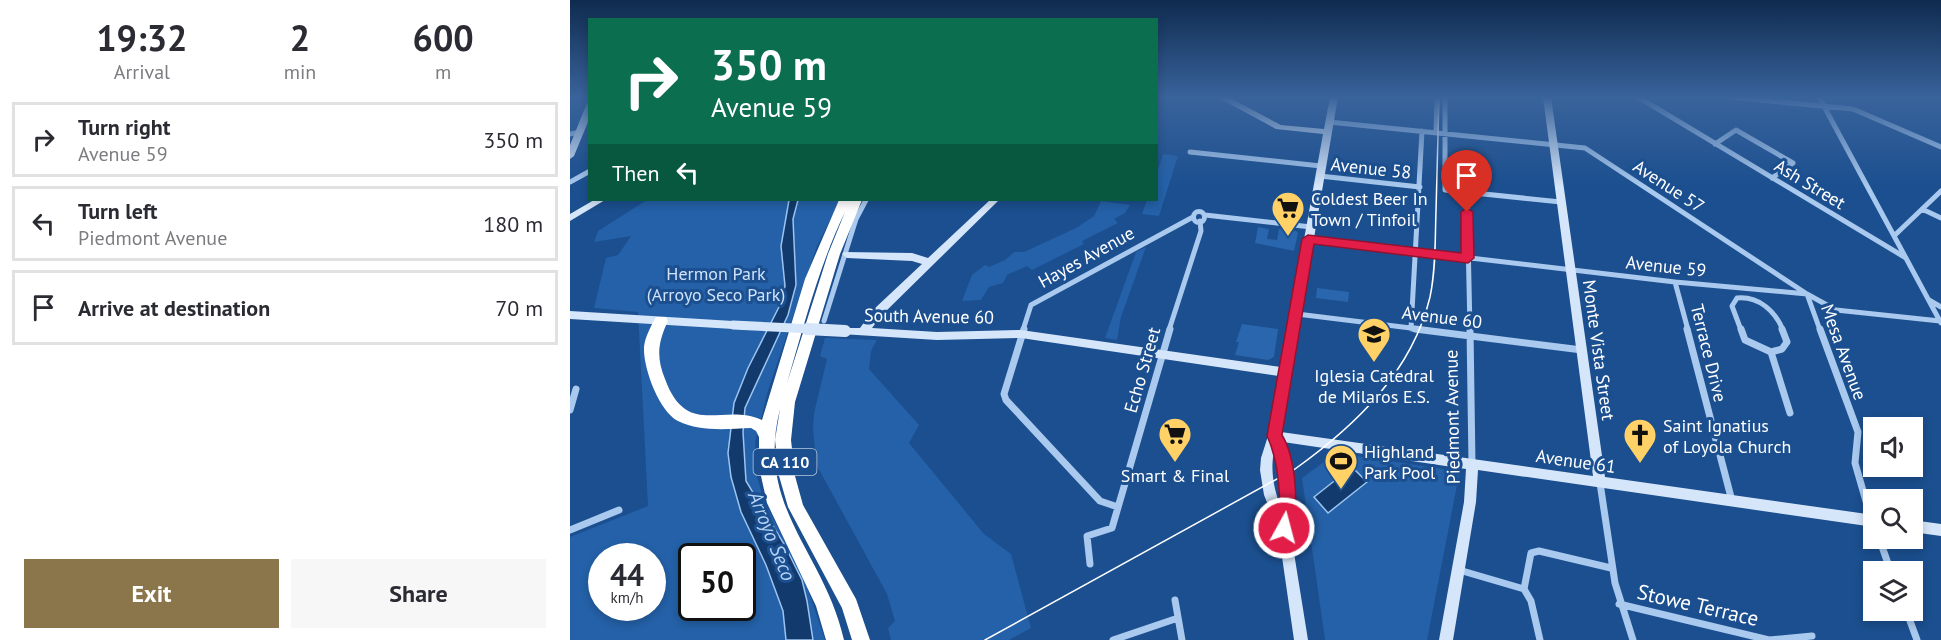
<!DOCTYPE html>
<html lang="en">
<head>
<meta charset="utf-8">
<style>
  :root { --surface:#fff; --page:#f7f7f7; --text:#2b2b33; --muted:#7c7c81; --line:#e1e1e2; --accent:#8a764a }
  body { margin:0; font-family:"PT Sans",sans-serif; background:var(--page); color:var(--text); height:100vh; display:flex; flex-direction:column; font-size:22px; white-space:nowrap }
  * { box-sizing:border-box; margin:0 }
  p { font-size:20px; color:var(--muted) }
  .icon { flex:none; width:33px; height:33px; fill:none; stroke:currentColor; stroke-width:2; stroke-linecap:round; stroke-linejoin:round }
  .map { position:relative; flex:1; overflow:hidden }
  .panel { display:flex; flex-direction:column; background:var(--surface); width:570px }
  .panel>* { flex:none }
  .guide { position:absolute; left:18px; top:18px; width:570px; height:183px; border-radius:0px; box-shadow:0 3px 9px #0003; background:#0b6e4f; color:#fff; overflow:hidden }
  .fabs { position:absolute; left:1293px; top:417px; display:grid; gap:12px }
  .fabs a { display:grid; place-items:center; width:60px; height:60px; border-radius:0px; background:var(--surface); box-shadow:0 3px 9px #0003; font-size:30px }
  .speed { position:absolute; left:18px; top:543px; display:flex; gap:12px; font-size:30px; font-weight:700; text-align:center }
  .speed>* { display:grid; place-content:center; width:78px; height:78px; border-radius:50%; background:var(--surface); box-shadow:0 3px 9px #0003; line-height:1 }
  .speed small { font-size:15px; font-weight:400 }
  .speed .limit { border:3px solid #111; border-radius:9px; background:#fff; color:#111 }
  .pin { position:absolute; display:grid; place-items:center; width:51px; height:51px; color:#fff; margin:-62px -26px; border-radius:50% 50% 50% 0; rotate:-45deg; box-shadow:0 0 6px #0007 }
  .pin .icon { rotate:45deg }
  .me { position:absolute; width:66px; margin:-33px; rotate:7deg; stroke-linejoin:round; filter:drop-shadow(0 0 4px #0008) }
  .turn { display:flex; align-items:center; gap:21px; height:126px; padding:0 24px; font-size:27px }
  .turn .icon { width:78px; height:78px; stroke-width:2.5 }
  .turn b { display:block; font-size:42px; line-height:51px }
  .then { display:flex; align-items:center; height:57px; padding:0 24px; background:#0003; gap:12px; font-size:22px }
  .eta { display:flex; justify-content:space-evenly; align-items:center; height:102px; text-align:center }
  .eta b { font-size:36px; font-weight:800; line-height:42px }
  .action { display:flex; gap:12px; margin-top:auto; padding:12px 24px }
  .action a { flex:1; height:69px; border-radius:0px; background:var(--accent); color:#fff; font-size:24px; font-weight:800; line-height:69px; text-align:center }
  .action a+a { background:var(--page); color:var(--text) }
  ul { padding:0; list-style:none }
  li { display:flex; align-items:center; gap:18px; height:75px; margin:0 12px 9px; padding:0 12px; border:3px solid var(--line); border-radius:0px }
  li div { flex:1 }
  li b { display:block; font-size:22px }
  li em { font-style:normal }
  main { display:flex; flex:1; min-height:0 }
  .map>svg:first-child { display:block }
  .green { fill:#2461a8; fill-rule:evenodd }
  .water { fill:#123a6d; stroke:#9cc4f0; stroke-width:1.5 }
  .building { fill:#2a66ad }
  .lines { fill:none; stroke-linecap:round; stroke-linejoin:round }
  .street-far1 { stroke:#a9c9ee; stroke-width:5 }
  .street { stroke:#a9c9ee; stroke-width:7 }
  .secondary { fill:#d6e6fa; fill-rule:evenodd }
  .highway { fill:#fff; fill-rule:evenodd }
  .tram { stroke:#fff; stroke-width:1.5 }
  .secondary-bridge-far1 { stroke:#d6e6fa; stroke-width:9 }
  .secondary-bridge { stroke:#d6e6fa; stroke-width:12 }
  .route { fill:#e11d48; stroke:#92132f; stroke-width:1.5 }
  .labels { text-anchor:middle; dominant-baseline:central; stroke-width:6; stroke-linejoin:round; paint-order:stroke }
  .shield { fill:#1b4f8f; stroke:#bbcadd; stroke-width:1.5 }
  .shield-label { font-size:16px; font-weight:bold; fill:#fff }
  .street-label { font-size:18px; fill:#fff; stroke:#1b4f8f }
  .poi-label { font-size:18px; fill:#fff; stroke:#1b4f8f; text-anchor:start }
  .park-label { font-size:18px; fill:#cfe3fa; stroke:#1b4f8f }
  .water-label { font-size:20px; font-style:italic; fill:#b5d3f5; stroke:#1b4f8f }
  .near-street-label { font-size:21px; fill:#fff; stroke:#1b4f8f }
</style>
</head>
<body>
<main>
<section class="panel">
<div class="eta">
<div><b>19:32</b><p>Arrival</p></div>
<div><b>2</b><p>min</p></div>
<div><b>600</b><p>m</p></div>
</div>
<ul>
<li><svg class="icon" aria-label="right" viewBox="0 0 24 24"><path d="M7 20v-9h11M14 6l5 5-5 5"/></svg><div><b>Turn right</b><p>Avenue 59</p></div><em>350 m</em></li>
<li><svg class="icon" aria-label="left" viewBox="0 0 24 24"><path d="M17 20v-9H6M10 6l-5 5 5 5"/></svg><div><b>Turn left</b><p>Piedmont Avenue</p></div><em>180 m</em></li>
<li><svg class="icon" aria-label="arrive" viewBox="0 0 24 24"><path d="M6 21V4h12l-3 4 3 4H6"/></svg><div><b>Arrive at destination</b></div><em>70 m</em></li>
</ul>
<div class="action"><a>Exit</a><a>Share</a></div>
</section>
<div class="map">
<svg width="1371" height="640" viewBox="0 0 1371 640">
  <rect width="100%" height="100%" fill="#1b4f8f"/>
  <path class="green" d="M593 154 608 156 589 216 572 214 577 200H586L587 173Z
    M77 200H270L247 246 198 390 185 443 187 477 194 501 234 578 255 640H0V537L78 506 68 312 24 308 36 258 48 255 61 236 24 242 28 231ZM32 556H82V608H32ZM122 556H172V608H122Z
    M531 201 560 205 555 213 544 219 548 223 512 241 514 244 462 270 457 266 437 275 433 283 419 287 411 300 392 301 402 275 415 265 419 267 435 260 444 252H454L506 228 524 216Z
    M576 247 551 317 547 340 535 338 566 252Z
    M255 338 307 340 301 351 299 369 349 425 339 443 414 534 441 554 461 628 439 640H321L318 628 325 621 317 594 246 464 243 428 244 413 257 359 250 356Z
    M766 453 886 471 889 475 857 640H755L732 478Z"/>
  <path class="water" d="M219 200H228L223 219 226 285 218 315 175 408 173 432 176 481 214 544 232 580 237 601 243 640H216L213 611 196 565 171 512 161 477 158 453 164 403 178 368 211 303 215 286 211 246Z
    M782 467 797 482 758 513 744 497Z"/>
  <path class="building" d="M688 227 699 229 697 239 707 240 709 229 726 231 728 233 724 251 685 243Z
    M747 288 779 292 778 302 746 298Z
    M672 324 708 329 704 357 698 360 665 355 669 342H666Z"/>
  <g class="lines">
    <path class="street-far1" d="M875 97V190L991 202
      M1068 97 1336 258
      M1158 97 1283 109 1371 147
      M1249 97 1371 323
      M759 122 1015 148 1237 294 1266 310 1370 321
      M866 133 867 97
      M0 134 10 132
      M1145 144 1166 130 1223 163 1202 178
      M620 152 751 166
      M750 176 850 187
      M0 182 20 171
      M897 192 900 330
      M1352 209 1371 218
      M623.5 217a5.5 5.5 0 1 1 11 0a5.5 5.5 0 1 1-11 0Z
      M635 215 741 227
      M1325 235 1371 191
      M738 239 1105 282 1237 294 1250 330
      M1105 282 1118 330
      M1359 300 1371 307
      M727 314 857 330
      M254 321 286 219 296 200
      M841 329 852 131
      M453 330 461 305 623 217
      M599 330 631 231 630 221
      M1171 330 1162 306 1167 298C1189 296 1205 311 1213 330"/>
    <path class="street" d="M454 329 434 394 436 400 530 501 548 507
      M845 329 1012 350
      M900 329 902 464
      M1117 329 1162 501
      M1171 329 1175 340 1201 352 1212 349 1217 342 1212 329
      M1250 329 1288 432 1285 463 1302 522
      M1201 352 1220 413
      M0 410 6 389
      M1030 483 1045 583 1063 640
      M0 530 49 510
      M1309 538 1321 572
      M520 564 517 536 542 528 600 329
      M889 570 954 589
      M605 600 612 640
      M1049 604 1199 640 1242 636
      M1336 610 1347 640
      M543 640 608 618
      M970 640 961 601 954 589 961 553 969 551 1041 568"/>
    <path class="secondary" d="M647 97H658L711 125 754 129 760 97H768L711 432 1023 476 973 97H981L1035 477 1304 515V527L908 470 906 502 883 640H869L894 502 896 469 713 442C723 471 727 499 720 528L738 640H724L708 529 694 495 690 470 691 458 698 436 709 376 451 338 367 340 271 334 270 331 271 328H290L303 310 352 264 342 261 277 258 272 254 274 252 342 253 358 258 420 200H429L311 316 302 328 367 332 451 330 711 367 753 134 706 129ZM704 451 711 482 712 510C704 491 700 471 704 451Z
      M17 103H20V117L4 156 0 159V145Z
      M24 200H35L0 221V214Z
      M0 311 163 321 167 322 168 325 167 328 163 329 0 319Z
      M1342 520 1371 524V536L1342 532Z"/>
    <path class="highway" d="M269 200H292L270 254 225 402 221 440 225 476 233 505 286 599 300 640H282L272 608 218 507 209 476 205 440 210 409C185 508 254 551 274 640H256L246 606 197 503 189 467V437L186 431 181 428C157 429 130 432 108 421 89 411 73 368 74 347 75 337 81 326 86 317H96L98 321C88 342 86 357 95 379 117 439 153 402 192 420L235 279ZM275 212 258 254 217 383C234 325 249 266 275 212Z"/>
    <path class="tram" d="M415 640 725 469C785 426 842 372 860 297 866 269 865 239 866 211 867 173 868 135 869 97"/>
    <path class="secondary-bridge-far1" d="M163 325 265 330"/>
    <path class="secondary-bridge" d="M237 329 275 331"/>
  </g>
  <linearGradient id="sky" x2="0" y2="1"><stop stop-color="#0f2b4f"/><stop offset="0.52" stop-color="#39639b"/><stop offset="1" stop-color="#39639b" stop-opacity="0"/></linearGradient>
  <rect width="1371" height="187" fill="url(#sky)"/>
  <path class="route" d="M897 208 903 212 904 258 898 263 744 244 712 435C726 458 730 509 720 533L714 536 708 533C704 524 710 516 710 506 709 482 707 457 697 436L732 239 738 235 891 253V212Z"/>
  <defs>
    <symbol id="supermarket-pin" viewBox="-11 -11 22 30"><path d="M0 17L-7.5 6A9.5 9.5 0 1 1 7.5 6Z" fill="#ffd166" stroke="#1b4f8f"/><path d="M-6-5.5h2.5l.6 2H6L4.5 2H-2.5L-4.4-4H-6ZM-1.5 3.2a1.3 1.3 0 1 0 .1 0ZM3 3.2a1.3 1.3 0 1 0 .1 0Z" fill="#111"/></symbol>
    <symbol id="school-pin" viewBox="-11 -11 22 30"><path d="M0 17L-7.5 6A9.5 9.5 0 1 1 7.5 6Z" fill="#ffd166" stroke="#1b4f8f"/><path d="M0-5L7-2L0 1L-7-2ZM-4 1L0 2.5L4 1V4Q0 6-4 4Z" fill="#111"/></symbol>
    <symbol id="church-pin" viewBox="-11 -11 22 30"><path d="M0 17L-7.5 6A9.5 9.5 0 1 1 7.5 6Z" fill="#ffd166" stroke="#1b4f8f"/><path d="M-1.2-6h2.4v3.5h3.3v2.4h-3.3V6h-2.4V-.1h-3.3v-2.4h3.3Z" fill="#111"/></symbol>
    <symbol id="stadium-pin" viewBox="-11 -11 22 30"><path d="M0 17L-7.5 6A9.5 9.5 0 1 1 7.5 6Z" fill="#ffd166" stroke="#1b4f8f"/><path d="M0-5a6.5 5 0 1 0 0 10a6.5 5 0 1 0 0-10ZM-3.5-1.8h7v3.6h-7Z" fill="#111"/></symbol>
  </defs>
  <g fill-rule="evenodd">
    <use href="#supermarket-pin" x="699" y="189" width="38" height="52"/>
    <use href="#school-pin" x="785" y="315" width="38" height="52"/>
    <use href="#supermarket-pin" x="586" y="415" width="38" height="52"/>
    <use href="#church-pin" x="1051" y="416" width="38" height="52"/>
    <use href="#stadium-pin" x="752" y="442" width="38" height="52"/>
  </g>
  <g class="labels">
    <rect class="shield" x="183.5" y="449" width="63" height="26" rx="4.5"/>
    <g class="shield-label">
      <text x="215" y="462">CA 110</text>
    </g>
    <g class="street-label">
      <text transform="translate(801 168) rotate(6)">Avenue 58</text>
      <text transform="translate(1240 184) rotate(31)">Ash Street</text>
      <text transform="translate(1099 186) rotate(33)">Avenue 57</text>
      <text transform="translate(516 257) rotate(-29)">Hayes Avenue</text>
      <text transform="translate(1096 266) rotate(6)">Avenue 59</text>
      <text transform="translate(359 316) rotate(1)">South Avenue 60</text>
      <text transform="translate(872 317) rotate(7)">Avenue 60</text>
      <text transform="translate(1029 350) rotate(82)">Monte Vista Street</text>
      <text transform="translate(1274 352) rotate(70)">Mesa Avenue</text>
      <text transform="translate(1139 353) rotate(76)">Terrace Drive</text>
      <text transform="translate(572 370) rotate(-74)">Echo Street</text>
      <text transform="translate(882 417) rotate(-91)">Piedmont Avenue</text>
      <text transform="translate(1006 461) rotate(8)">Avenue 61</text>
    </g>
    <g class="poi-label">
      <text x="741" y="198">Coldest Beer In<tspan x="741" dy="21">Town / Tinfoil</tspan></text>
      <text x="804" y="375" text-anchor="middle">Iglesia Catedral<tspan x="804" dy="21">de Milaros E.S.</tspan></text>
      <text x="1093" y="425">Saint Ignatius<tspan x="1093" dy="21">of Loyola Church</tspan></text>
      <text x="794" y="451">Highland<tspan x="794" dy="21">Park Pool</tspan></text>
      <text x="605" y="475" text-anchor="middle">Smart &amp; Final</text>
    </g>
    <g class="park-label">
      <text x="146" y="273">Hermon Park<tspan x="146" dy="21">(Arroyo Seco Park)</tspan></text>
    </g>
    <g class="water-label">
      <text transform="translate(202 536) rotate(68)">Arroyo Seco</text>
    </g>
    <g class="near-street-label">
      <text transform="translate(1128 605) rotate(13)">Stowe Terrace</text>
    </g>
  </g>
</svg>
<div class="fabs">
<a><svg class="icon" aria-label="sound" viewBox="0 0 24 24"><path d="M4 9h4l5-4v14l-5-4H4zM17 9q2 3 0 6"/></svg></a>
<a><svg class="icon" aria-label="search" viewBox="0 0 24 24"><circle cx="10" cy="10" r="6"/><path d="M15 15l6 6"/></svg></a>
<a><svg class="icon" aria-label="layers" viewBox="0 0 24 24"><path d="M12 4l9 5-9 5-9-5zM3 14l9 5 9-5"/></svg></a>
</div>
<div class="speed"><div>44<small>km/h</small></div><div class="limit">50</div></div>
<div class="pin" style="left:897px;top:212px;background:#d93025"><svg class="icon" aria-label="arrive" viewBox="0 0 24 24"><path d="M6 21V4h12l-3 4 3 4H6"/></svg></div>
<svg class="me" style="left:714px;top:528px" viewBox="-20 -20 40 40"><circle r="17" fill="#e11d48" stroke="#fff" stroke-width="3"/><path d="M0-11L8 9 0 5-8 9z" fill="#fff"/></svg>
<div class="guide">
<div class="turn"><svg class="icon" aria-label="right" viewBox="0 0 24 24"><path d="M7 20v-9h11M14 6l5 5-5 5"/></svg><div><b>350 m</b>Avenue 59</div></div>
<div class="then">Then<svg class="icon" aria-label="left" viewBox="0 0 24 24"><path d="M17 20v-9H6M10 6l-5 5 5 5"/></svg></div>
</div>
</div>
</main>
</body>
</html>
